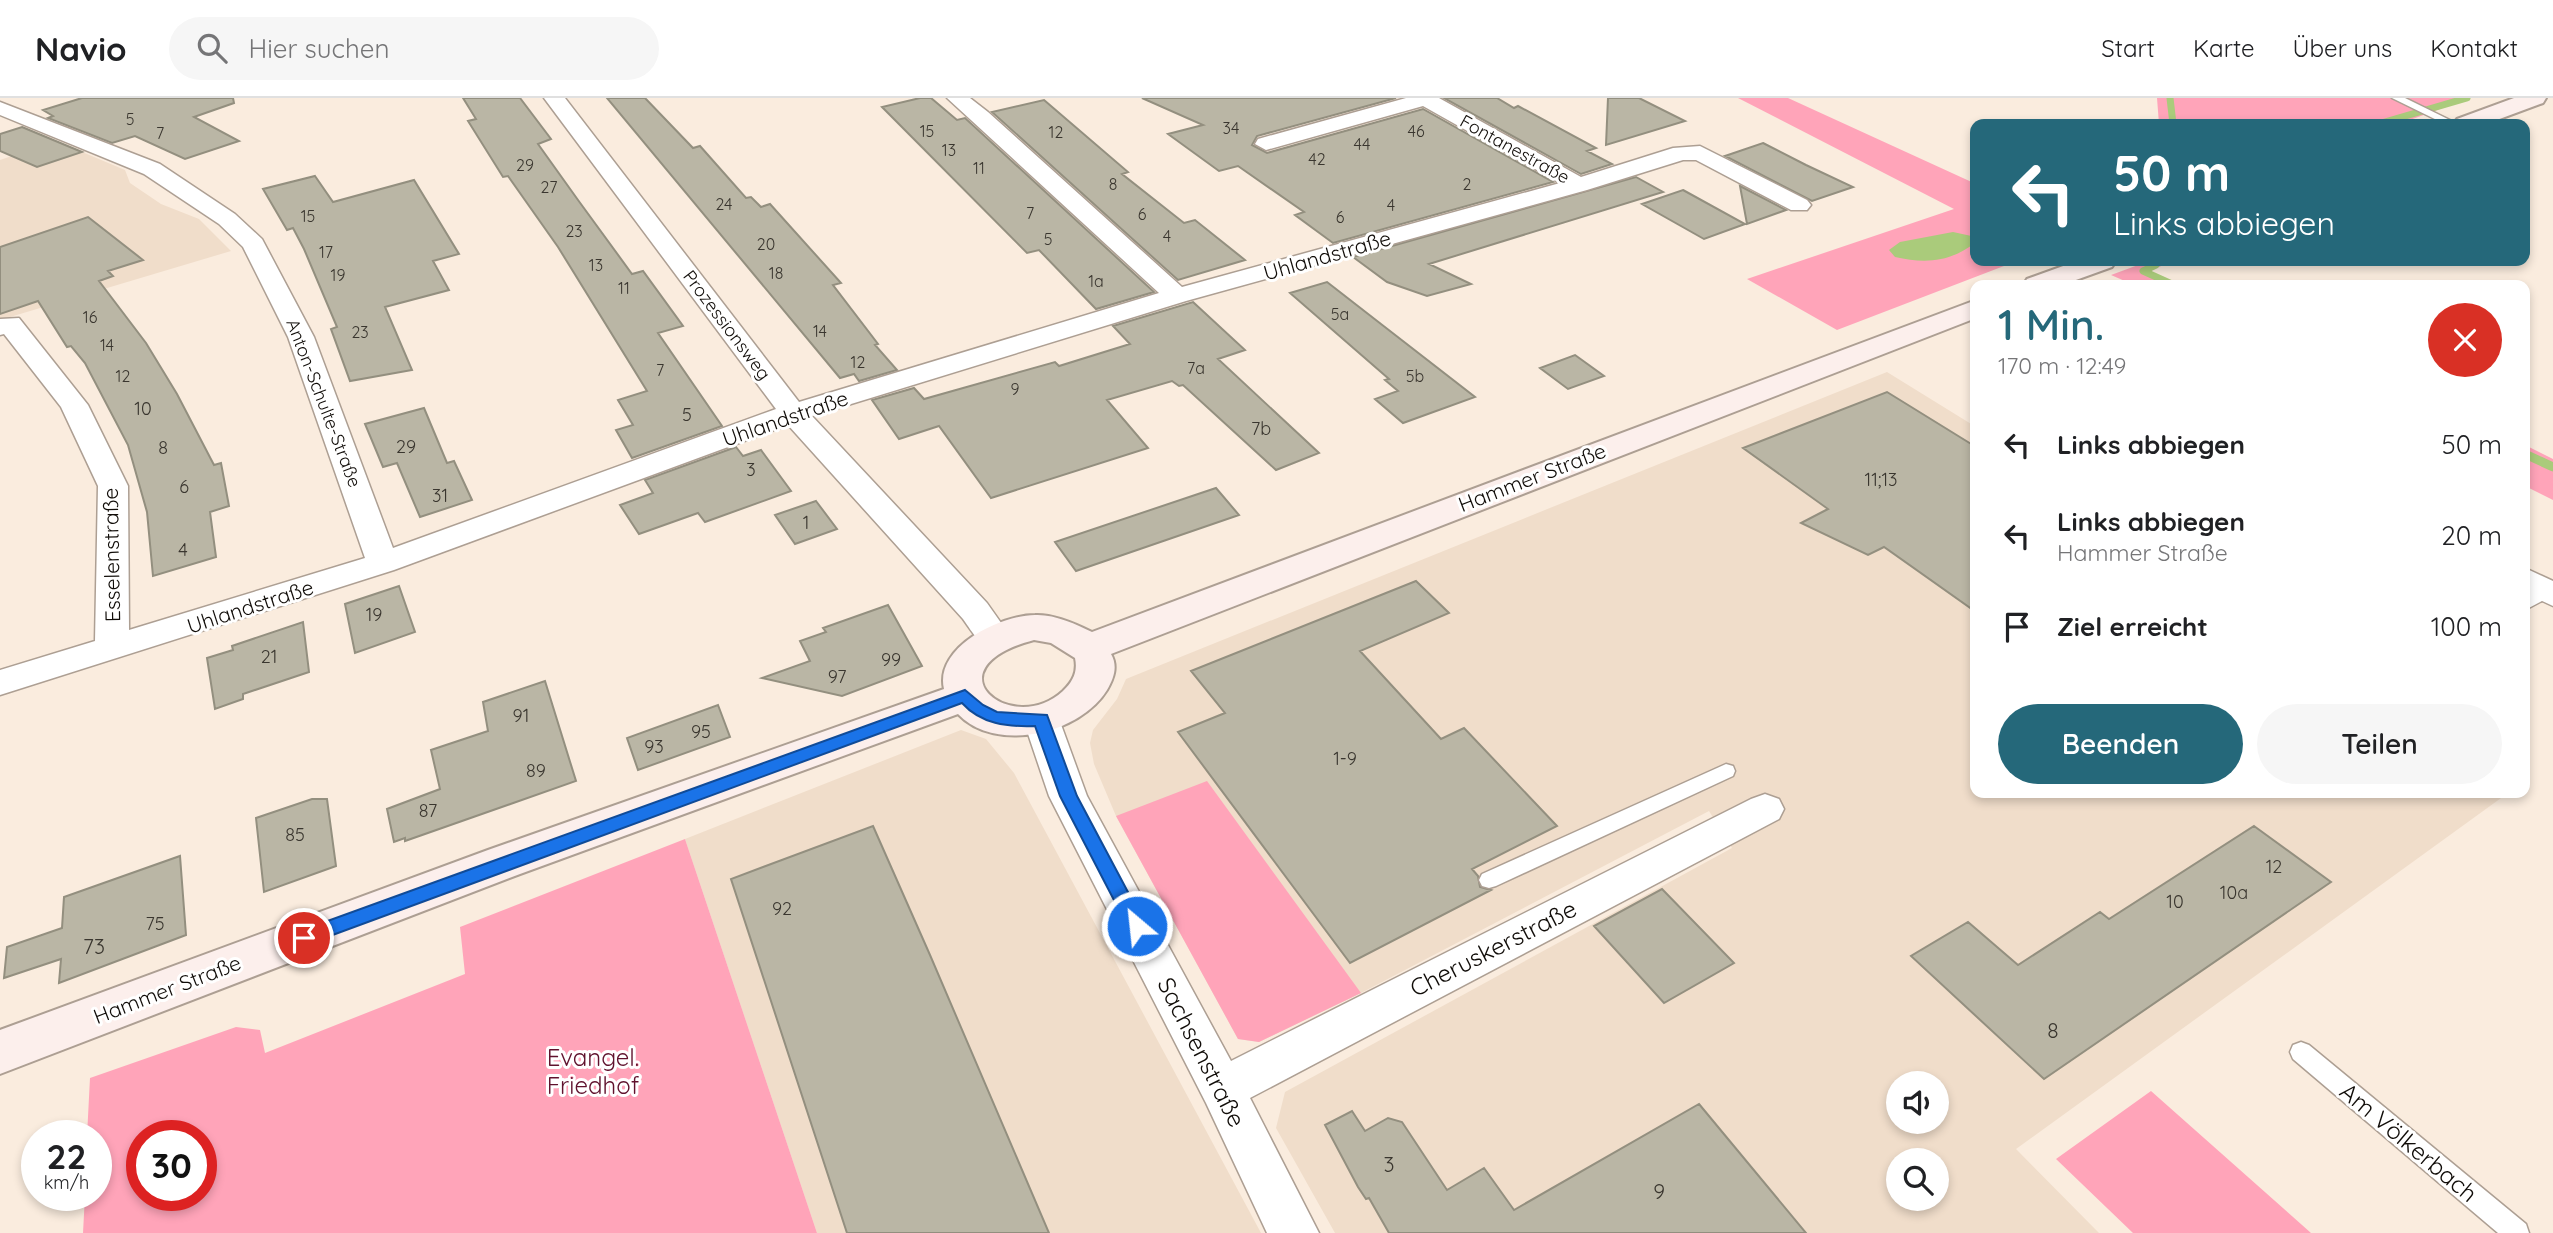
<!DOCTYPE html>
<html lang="de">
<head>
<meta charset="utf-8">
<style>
  :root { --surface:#fff; --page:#f6f6f6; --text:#202124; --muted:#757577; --line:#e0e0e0; --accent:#25687a }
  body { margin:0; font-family:Quicksand,sans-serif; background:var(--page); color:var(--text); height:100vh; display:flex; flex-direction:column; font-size:26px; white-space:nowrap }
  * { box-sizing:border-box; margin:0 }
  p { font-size:23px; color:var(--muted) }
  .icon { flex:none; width:38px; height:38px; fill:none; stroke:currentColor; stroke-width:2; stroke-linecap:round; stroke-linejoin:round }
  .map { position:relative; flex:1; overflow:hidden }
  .sheet { position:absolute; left:1970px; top:182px; width:560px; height:518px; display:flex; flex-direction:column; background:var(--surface); border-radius:14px; box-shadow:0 4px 10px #0003 }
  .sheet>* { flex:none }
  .top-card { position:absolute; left:1970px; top:21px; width:560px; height:147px; border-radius:14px; box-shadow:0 4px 10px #0003; background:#25687a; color:#fff; overflow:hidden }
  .controls { position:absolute; left:1886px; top:973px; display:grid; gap:14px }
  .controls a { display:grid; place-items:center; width:63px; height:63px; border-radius:50%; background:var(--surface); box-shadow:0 4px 10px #0003; font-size:35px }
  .speed { position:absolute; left:21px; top:1022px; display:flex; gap:14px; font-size:35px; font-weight:700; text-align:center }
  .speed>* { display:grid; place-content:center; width:91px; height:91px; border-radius:50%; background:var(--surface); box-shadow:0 4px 10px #0003; line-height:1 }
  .speed small { font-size:18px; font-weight:400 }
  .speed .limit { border:10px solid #d22; background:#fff; color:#111 }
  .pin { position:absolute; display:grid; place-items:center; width:60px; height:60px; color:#fff; margin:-30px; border:4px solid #fff; border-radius:50%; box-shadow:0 2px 7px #0007 }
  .me { position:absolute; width:77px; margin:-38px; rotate:332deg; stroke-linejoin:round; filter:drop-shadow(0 0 5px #0008) }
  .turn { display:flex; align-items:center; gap:24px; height:147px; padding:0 28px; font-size:32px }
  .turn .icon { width:91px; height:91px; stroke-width:2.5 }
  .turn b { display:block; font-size:49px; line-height:60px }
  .round { display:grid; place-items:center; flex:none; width:74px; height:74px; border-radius:37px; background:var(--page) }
  .summary { display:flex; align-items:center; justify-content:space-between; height:119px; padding:0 28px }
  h1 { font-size:42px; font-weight:600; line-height:52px; color:var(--accent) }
  .button { display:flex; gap:14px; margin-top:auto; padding:14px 28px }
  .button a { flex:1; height:80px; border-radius:42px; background:var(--accent); color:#fff; font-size:28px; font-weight:600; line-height:80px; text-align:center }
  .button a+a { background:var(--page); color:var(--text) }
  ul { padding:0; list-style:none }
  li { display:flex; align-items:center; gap:21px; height:91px; padding:0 28px }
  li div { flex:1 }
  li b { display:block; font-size:26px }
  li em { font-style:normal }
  header { display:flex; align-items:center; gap:42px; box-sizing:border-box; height:98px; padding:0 35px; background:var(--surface); border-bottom:2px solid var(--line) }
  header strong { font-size:33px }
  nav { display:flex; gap:38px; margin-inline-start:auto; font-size:24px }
  .search { width:490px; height:63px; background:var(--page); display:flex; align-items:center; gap:18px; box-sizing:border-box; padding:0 24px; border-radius:38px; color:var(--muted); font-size:26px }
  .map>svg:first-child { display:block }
  .built { fill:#f0ddca; fill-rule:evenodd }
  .green { fill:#ffa4b9; fill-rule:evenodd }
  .water { fill:#aacb7b }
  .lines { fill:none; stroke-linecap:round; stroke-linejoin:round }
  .stream-far1 { stroke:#aacb7b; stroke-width:7 }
  .stream { stroke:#aacb7b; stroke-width:9 }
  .building { fill:#bab6a5; stroke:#938f7f; stroke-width:2 }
  .service-casing { stroke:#ad9f93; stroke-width:3 }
  .minor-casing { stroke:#ad9f93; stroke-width:3 }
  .secondary-casing { stroke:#ad9f93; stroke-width:4 }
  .service { fill:#fff; fill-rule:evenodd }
  .minor { fill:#fff; fill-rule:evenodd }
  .secondary { fill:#fcefec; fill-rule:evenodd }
  .route { fill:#1a73e8; stroke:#114b97; stroke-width:2 }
  .labels { text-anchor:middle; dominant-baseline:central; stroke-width:6; stroke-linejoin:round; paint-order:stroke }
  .far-number-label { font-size:16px; fill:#3a362f }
  .far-street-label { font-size:18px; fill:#100c08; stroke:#fff }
  .number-label { font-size:18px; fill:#3a362f }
  .street-label { font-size:21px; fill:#100c08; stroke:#fff }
  .near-number-label { font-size:21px; fill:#3a362f }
  .near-street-label { font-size:24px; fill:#100c08; stroke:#fff }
  .near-park-label { font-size:24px; fill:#60112d; stroke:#fff }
</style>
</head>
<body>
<header>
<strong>Navio</strong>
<div class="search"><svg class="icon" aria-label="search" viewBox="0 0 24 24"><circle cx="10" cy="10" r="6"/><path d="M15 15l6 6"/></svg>Hier suchen</div>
<nav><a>Start</a><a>Karte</a><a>Über uns</a><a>Kontakt</a></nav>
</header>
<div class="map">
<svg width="2553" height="1135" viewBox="0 0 2553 1135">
  <rect width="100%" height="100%" fill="#faecde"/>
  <path class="built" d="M56 43 125 72 130 85 161 106 199 121 231 153 0 222V62Z
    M1887 274 1976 329V695H2508L2016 1051 2099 1135H1335L1276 1030 1285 994 1732 750 1709 713 1361 895 1259 944 1238 941 1116 718 1094 666 1090 645 1093 632 1117 601 1126 581ZM1899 985H1937V1024H1899ZM1899 1062H1937V1101H1899Z
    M961 632 986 641 1014 675 1261 1135H817L685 741Z"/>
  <path class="green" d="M1738 0H1788L1976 86V163H2017L1837 232 1747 181 1954 111Z
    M2157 0H2470L2399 26H2159Z
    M2149 163 2170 164 2148 174 2177 187H2134L2111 177Z
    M2525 347 2553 361V402L2525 388Z
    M1207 683 1361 895 1259 944 1238 941 1116 718Z
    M685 741 817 1135H83L85 1097H96V1038H87L90 980 236 929 260 932 265 955 465 876 460 829ZM142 1038H201V1097H142Z
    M2151 993 2311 1135H2133L2056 1061Z"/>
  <path class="water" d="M1953 134 1976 139V144C1951 164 1926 166 1895 159L1889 152 1900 144Z"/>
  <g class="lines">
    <path class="stream-far1" d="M2170 0 2173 26
      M2378 26 2467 0
      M2156 167 2143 173 2174 187"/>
    <path class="stream" d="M2525 356 2553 369"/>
  </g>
  <path class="building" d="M82 0H233L234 5 194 19 239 43 185 61 135 38 112 45 48 20 53 18 43 12Z
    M463 0H520L551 41 538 46 578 102 632 176 643 173 683 228 658 235 722 328 632 360 616 332 633 327 618 302 647 293 558 149 508 78 503 79 468 23 476 21Z
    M607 0H645L693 50 700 48 746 100 751 99 761 109 770 106 841 185 833 187 878 246 875 247 897 272 859 283 854 276 840 280Z
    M920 0H931L957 22 965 20 1154 194 1096 211 1039 152 1027 155 882 9Z
    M1142 0H1396L1257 38 1252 47 1267 55 1423 11 1553 84 1333 145 1295 117 1304 114 1238 68 1219 73 1168 36 1203 27Z
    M1444 0H1497L1514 10 1518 8 1596 50 1587 53 1612 66 1581 76Z
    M1608 0H1639L1685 23 1606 47Z
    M1044 2 1128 74 1122 76 1184 125 1195 122 1245 162 1178 182 992 14Z
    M22 29 82 54 37 69 0 53V36Z
    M1763 45 1806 67 1853 89 1812 103 1725 58Z
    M315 78 333 104 414 82 459 156 433 163 449 192 385 209 412 272 350 283 331 231 337 229 304 151 293 130 287 132 263 91Z
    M1636 79 1663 94 1429 166 1471 186 1427 198 1387 184 1353 159Z
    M1740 88 1786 112 1747 126Z
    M1683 92 1745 126 1704 141 1642 106Z
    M88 119 143 162 108 173 113 178 99 183 146 245 177 296 214 367 221 365 229 408 210 414 216 459 153 478 147 414 128 347 85 265 71 248 67 249 38 203 0 216V149Z
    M1327 184 1381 226 1475 299 1403 325 1375 301 1398 293 1385 282 1389 281 1290 195Z
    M1193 204 1245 252 1218 261 1319 355 1276 372 1183 287 1179 288 1172 283 1107 302 1148 350 991 400 939 328 899 341 872 302 914 290 924 301 1055 264 1059 268 1130 246 1113 228Z
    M1575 257 1604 278 1568 291 1540 270Z
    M1887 294 1976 349V514L1884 449 1868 457 1801 425 1828 411 1743 350Z
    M424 310 447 365 454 363 472 402 420 419 397 365 383 369 365 326Z
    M736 349 743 358 761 352 791 393 705 424 698 415 639 436 620 407 653 395 645 382Z
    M1216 390 1239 417 1076 473 1055 444Z
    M816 403 837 431 795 446 775 417Z
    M1416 483 1449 515 1360 553 1441 641 1464 630 1557 728 1472 771 1478 778 1480 789 1491 792 1350 865 1178 634 1225 615 1191 573Z
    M399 488 415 534 355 555 345 506Z
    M888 507 922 568 842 598 762 580 810 563 800 543 826 534 823 530Z
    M303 524 309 574 243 596V601L215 611 207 560 233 552 232 548Z
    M545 583 576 683 405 743V740L394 744 387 711 440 691 431 652 488 633 483 604Z
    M718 607 730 639 638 672 627 640Z
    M312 701H327L336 768 264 794 256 720Z
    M873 728 930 857 1049 1135H847L731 781Z
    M2254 728 2331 784 2044 981 1911 858 1968 824 2018 867 2100 814 2109 821Z
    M180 758 186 837 59 885 61 861 4 880 7 849 62 830 64 799Z
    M1662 791 1734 865 1664 905 1594 828Z
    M1699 1006 1806 1135H1389L1369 1100 1366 1101 1358 1089 1325 1027 1352 1013 1365 1033 1388 1020 1402 1024 1447 1092 1484 1070 1514 1112Z"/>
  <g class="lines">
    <defs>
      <path id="service" d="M2392 0H2405L2458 26H2445Z
        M2547 488 2553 489V497L2525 512V499Z
        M1726 666 1733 668 1735 673 1733 678 1496 788 1489 790 1482 788 1479 782 1482 776Z
        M2301 944 2309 947 2526 1126 2529 1135H2498L2293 961 2290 954 2293 947Z"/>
      <path id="minor" d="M544 0H565L799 304 1159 195 947 0H970L988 14 1182 189 1560 85 1423 8 1266 52 1255 46 1258 41 1406 0H1439L1581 79 1673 50 1700 48 1807 102 1811 107 1807 112H1791L1696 62H1683L1587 92 1186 203 812 318 987 505 1011 539 1006 547C982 554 976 539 963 521L788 327 394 472 0 597V572L95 543 98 388 61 309 4 236 0 237V221L19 220 88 307 128 388 129 532 365 460 288 239 243 149 219 126 144 76 0 17V4L160 66 235 116 262 141 314 239 393 450 776 311Z
        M2525 470 2553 483V508L2525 495Z
        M1041 608 1054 612 1059 621 1087 698 1231 963 1751 701 1765 696 1779 701 1784 711 1779 721 1250 1000 1319 1135H1267L1206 1005 1049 698 1023 621 1028 612Z"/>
      <path id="secondary" d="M2514 0H2546L2543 5 2486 26H2453L2457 21Z
        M2077 163H2116L2112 169 2062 187H2023L2027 181Z
        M1976 202V220L1111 556C1118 568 1114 580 1107 592 1080 636 996 656 958 616L520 776 0 976V932L488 752 944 591C934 549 1001 517 1035 517 1054 516 1076 526 1092 534ZM1034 542 1051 545 1075 560C1078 574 1073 583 1063 593 1012 640 926 571 1034 542Z"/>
    </defs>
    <use href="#service" class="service-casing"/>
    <use href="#minor" class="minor-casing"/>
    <use href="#secondary" class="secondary-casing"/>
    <use href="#service" class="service"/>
    <use href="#minor" class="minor"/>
    <use href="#secondary" class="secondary"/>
  </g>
  <path class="route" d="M965 592 983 607 997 614 1047 617 1077 698 1146 828 1143 833H1130L1060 698 1035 628C1007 629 981 626 962 605L311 845H297L295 840 297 834Z"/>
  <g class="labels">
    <g class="far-number-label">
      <text x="130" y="21">5</text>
      <text x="1231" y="30">34</text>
      <text x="927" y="33">15</text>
      <text x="1416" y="33">46</text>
      <text x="1056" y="34">12</text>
      <text x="160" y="35">7</text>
      <text x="1362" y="46">44</text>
      <text x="949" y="52">13</text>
      <text x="1317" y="61">42</text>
      <text x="525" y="67">29</text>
      <text x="979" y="70">11</text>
      <text x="1113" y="86">8</text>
      <text x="1467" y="86">2</text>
      <text x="549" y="89">27</text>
      <text x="724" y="106">24</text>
      <text x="1391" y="107">4</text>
      <text x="1030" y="115">7</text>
      <text x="1142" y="116">6</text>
      <text x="308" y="118">15</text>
      <text x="1340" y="119">6</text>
      <text x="574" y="133">23</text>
      <text x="1167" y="138">4</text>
      <text x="1048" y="141">5</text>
      <text x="766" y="146">20</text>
      <text x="326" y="154">17</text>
      <text x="596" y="167">13</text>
      <text x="776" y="175">18</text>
      <text x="338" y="177">19</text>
      <text x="1096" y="183">1a</text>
      <text x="624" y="190">11</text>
      <text x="1340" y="216">5a</text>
      <text x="90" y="219">16</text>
      <text x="820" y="233">14</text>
      <text x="360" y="234">23</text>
      <text x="107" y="247">14</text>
      <text x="858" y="264">12</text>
      <text x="1196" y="270">7a</text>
      <text x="660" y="272">7</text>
      <text x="123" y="278">12</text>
      <text x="1415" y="278">5b</text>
      <text x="1015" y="291">9</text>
    </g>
    <g class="far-street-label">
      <text transform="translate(1515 51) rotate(29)">Fontanestraße</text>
      <text transform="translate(727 227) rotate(53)">Prozessionsweg</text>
      <text transform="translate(324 305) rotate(69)">Anton-Schulte-Straße</text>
    </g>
    <g class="number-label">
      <text x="143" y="310">10</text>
      <text x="687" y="316">5</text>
      <text x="1261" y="330">7b</text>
      <text x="406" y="348">29</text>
      <text x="163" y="349">8</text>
      <text x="751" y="371">3</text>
      <text x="1881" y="381">11;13</text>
      <text x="184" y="388">6</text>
      <text x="440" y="397">31</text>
      <text x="806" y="424">1</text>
      <text x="183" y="451">4</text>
      <text x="374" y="516">19</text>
      <text x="269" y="558">21</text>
      <text x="891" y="561">99</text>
      <text x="837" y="578">97</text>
      <text x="521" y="617">91</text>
      <text x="701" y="633">95</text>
      <text x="654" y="648">93</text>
      <text x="1345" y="660">1-9</text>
      <text x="536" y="672">89</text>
      <text x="428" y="712">87</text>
      <text x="295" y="736">85</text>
      <text x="2274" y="768">12</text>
      <text x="2234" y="794">10a</text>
      <text x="2175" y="803">10</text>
      <text x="782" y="810">92</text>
      <text x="155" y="825">75</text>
    </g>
    <g class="street-label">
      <text transform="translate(1327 157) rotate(-16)">Uhlandstraße</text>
      <text transform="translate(785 320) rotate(-19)">Uhlandstraße</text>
      <text transform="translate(1532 379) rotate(-21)">Hammer Straße</text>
      <text transform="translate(111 457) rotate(-91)">Esselenstraße</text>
      <text transform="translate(250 508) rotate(-18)">Uhlandstraße</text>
      <text transform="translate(167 891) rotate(-21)">Hammer Straße</text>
    </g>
    <g class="near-number-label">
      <text x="94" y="848">73</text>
      <text x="2053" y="932">8</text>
      <text x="1389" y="1066">3</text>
      <text x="1659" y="1093">9</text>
    </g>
    <g class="near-street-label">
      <text transform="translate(1493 850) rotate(-27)">Cheruskerstraße</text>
      <text transform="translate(1202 954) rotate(63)">Sachsenstraße</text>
      <text transform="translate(2409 1044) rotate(40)">Am Völkerbach</text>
    </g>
    <g class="near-park-label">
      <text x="593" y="959">Evangel.<tspan x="593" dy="28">Friedhof</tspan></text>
    </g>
  </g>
</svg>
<div class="controls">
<a><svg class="icon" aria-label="sound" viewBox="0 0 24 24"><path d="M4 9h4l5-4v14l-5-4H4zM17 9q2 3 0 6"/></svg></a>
<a><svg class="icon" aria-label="search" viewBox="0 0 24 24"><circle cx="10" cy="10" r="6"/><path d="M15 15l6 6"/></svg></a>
</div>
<div class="speed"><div>22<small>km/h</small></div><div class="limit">30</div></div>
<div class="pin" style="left:304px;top:840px;background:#d93025"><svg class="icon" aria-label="arrive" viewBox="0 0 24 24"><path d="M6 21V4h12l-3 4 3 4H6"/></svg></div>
<svg class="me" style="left:1137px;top:828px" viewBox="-20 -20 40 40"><circle r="17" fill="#1a73e8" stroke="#fff" stroke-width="3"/><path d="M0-11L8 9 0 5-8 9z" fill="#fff"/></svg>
<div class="top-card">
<div class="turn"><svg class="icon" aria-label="left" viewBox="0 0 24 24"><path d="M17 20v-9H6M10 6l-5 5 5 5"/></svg><div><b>50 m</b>Links abbiegen</div></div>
</div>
<section class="sheet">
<div class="summary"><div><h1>1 Min.</h1><p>170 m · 12:49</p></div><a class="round" style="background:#d93025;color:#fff"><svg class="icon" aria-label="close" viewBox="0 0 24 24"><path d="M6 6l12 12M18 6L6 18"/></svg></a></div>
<ul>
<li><svg class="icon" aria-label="left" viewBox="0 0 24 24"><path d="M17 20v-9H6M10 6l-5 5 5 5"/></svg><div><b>Links abbiegen</b></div><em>50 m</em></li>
<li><svg class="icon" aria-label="left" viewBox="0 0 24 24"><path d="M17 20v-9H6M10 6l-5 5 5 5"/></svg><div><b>Links abbiegen</b><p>Hammer Straße</p></div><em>20 m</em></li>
<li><svg class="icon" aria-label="arrive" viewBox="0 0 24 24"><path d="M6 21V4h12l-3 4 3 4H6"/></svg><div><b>Ziel erreicht</b></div><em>100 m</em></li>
</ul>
<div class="button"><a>Beenden</a><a>Teilen</a></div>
</section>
</div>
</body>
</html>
